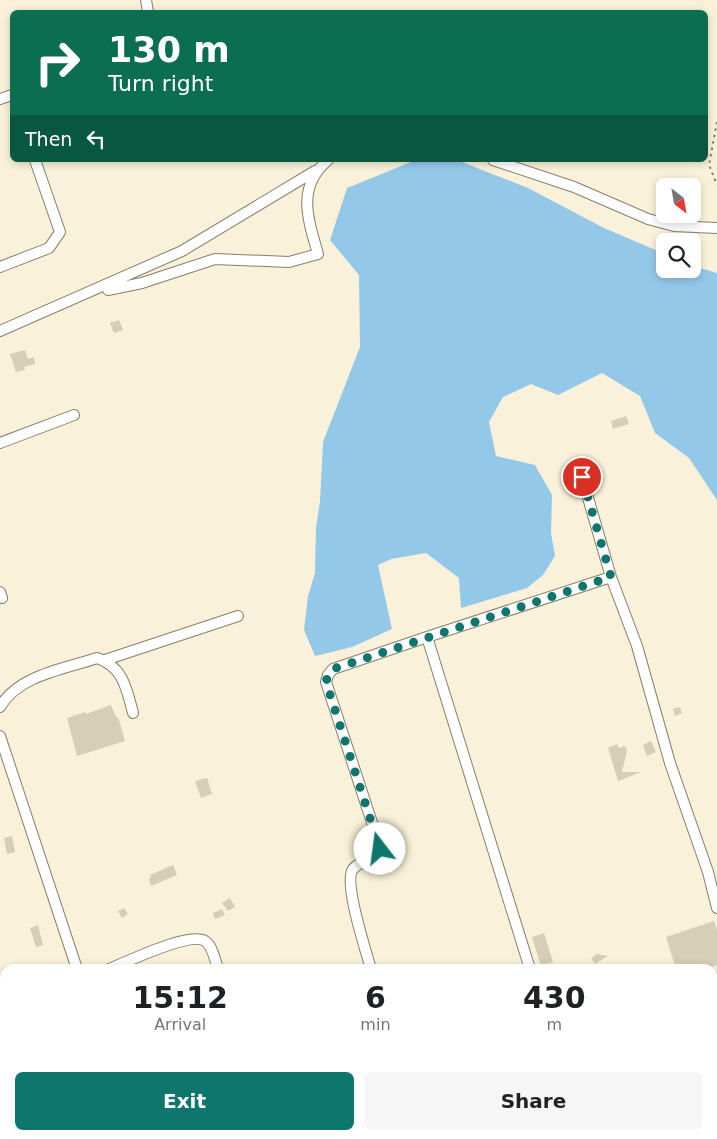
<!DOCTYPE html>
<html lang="en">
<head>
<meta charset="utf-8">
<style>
  :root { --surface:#fff; --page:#f6f6f6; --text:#202124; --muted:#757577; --accent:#0f766e }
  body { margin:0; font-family:"DejaVu Sans",sans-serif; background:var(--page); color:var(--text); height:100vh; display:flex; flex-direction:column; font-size:19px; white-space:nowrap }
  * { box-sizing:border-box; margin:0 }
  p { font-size:16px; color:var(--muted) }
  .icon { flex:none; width:28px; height:28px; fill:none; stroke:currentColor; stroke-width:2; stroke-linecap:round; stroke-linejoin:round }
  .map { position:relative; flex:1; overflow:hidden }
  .drawer { position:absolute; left:0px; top:964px; width:718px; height:176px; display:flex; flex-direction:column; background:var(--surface); border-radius:15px 15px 0 0; box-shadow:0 2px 8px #0003 }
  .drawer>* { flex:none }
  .top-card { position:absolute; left:10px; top:10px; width:698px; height:152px; border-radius:8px; box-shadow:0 2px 8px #0003; background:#0b6e4f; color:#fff; overflow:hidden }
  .needle { width:32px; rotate:149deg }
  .tools { position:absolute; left:656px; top:178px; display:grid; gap:10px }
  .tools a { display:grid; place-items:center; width:45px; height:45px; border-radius:8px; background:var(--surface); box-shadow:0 2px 8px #0003; font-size:25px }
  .pin { position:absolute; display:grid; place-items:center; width:42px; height:42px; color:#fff; margin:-21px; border:2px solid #fff; border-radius:50%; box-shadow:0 1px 5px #0007 }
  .me { position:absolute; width:55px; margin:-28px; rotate:345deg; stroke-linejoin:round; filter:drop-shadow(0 0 4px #0008) }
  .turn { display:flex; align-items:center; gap:18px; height:105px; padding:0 15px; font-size:22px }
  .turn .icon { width:65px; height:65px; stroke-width:2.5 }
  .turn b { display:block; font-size:35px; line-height:42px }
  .then { display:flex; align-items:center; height:48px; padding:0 15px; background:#0003; gap:10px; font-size:19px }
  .eta { display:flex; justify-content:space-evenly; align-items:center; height:85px; text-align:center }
  .eta b { font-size:30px; font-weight:700; line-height:35px }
  .action { display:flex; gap:10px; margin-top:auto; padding:10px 15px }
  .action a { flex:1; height:58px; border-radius:8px; background:var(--accent); color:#fff; font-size:20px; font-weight:700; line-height:58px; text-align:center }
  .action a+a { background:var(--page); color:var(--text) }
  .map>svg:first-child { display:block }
  .water { fill:#94c8e9 }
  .building { fill:#d6ceb7 }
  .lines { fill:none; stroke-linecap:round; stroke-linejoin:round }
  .minor-casing { stroke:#877f69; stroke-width:12 }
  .path { stroke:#878171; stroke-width:2; stroke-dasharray:2.5 4; stroke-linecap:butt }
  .minor { stroke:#fff; stroke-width:10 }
  .route { stroke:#0f766e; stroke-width:9; stroke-dasharray:0 16.2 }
</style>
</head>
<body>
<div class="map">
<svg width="717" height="1139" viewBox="0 0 717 1139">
  <rect width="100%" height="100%" fill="#f9f1d9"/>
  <path class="water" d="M416 160H457L528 188 604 228 665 254V269H692L693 266 717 273V500L689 458 655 433 640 396 602 373 558 395 531 384 503 397 489 422 496 456 535 465 552 495 551 533 555 556 543 575 527 588 461 608 459 578 426 553 391 559 378 565 392 629 352 647 315 656 304 630 308 596 315 573 316 528 320 501 323 442 360 347 359 275 330 240 347 188Z"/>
  <path class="building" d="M119 320 123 330 114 333 110 323Z
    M25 350 28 359 34 357 35 364 24 367 25 370 16 372 10 354Z
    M626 416 629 424 613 429 611 421Z
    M111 705 116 717H118L125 741 77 756 67 718 85 712 86 714Z
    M680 707 682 713 675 716 673 709Z
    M651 741 656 752 647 756 643 745Z
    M617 744 619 748 625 746 627 751 622 772H641L618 781 608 748Z
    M207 778 212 794 201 798 195 781Z
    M12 836 15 852 7 854 4 838Z
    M173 865 177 875 151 886 149 879 151 878 150 875Z
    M230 898 235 907 228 911 222 903Z
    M124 908 128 914 122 918 118 911Z
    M222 909 225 915 215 919 213 913Z
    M714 921 717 930V965L705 969H676L666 937Z
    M38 925 43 945 36 947 30 928Z
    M544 933 553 962 541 966 532 937Z
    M597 954 608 956 595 964 591 958Z"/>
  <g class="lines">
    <defs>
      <path id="minor" d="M146 0 148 12
        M0 99 12 95
        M493 160 574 187 648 219 674 226 717 228
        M0 267 49 248 60 232 35 160
        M108 290 142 283 215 259 289 262 318 254C308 219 296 187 328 160
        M0 331 182 251 315 171
        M0 443 74 415
        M582 477 611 577 637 646 670 763 708 872 717 908
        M0 592 2 598
        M105 660 238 616
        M0 707C18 675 65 669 97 658 123 666 127 690 133 713
        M0 736 77 969
        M109 969C127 962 190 931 205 941 213 946 215 961 218 969
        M371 969C366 951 343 882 353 869 361 860 376 859 380 847L326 682 328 675 333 669 427 637
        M530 969 427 637 611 577
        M712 979 717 978
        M0 1086 5 1084
        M712 1089 717 1087
        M143 1135 146 1139
        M205 1139 217 1135
        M547 1139 560 1135"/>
    </defs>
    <use href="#minor" class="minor-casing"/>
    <path class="path" d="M717 122 709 165 717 185
      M298 1139V1135"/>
    <use href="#minor" class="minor"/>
  </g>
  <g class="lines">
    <path class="route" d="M380 849 326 682 328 675 333 669 611 577 582 477"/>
  </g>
</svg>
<div class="tools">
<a><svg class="needle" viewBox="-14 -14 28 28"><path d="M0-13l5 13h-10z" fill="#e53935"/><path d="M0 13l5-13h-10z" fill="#757577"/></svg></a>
<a><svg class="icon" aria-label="search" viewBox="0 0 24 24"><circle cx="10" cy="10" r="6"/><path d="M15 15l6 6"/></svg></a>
</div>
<div class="pin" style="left:582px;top:477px;background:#d93025"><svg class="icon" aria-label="arrive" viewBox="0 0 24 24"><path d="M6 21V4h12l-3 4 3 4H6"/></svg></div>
<svg class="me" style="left:380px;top:849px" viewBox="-20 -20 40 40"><circle r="19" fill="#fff"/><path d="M0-13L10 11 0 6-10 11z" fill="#0f766e"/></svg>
<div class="top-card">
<div class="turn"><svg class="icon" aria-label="right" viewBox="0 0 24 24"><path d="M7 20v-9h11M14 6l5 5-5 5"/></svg><div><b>130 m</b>Turn right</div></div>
<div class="then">Then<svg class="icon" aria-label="left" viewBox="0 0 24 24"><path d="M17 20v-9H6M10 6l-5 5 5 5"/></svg></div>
</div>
<section class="drawer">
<div class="eta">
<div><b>15:12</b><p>Arrival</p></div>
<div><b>6</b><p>min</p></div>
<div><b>430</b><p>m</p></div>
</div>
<div class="action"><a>Exit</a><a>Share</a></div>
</section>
</div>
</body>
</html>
